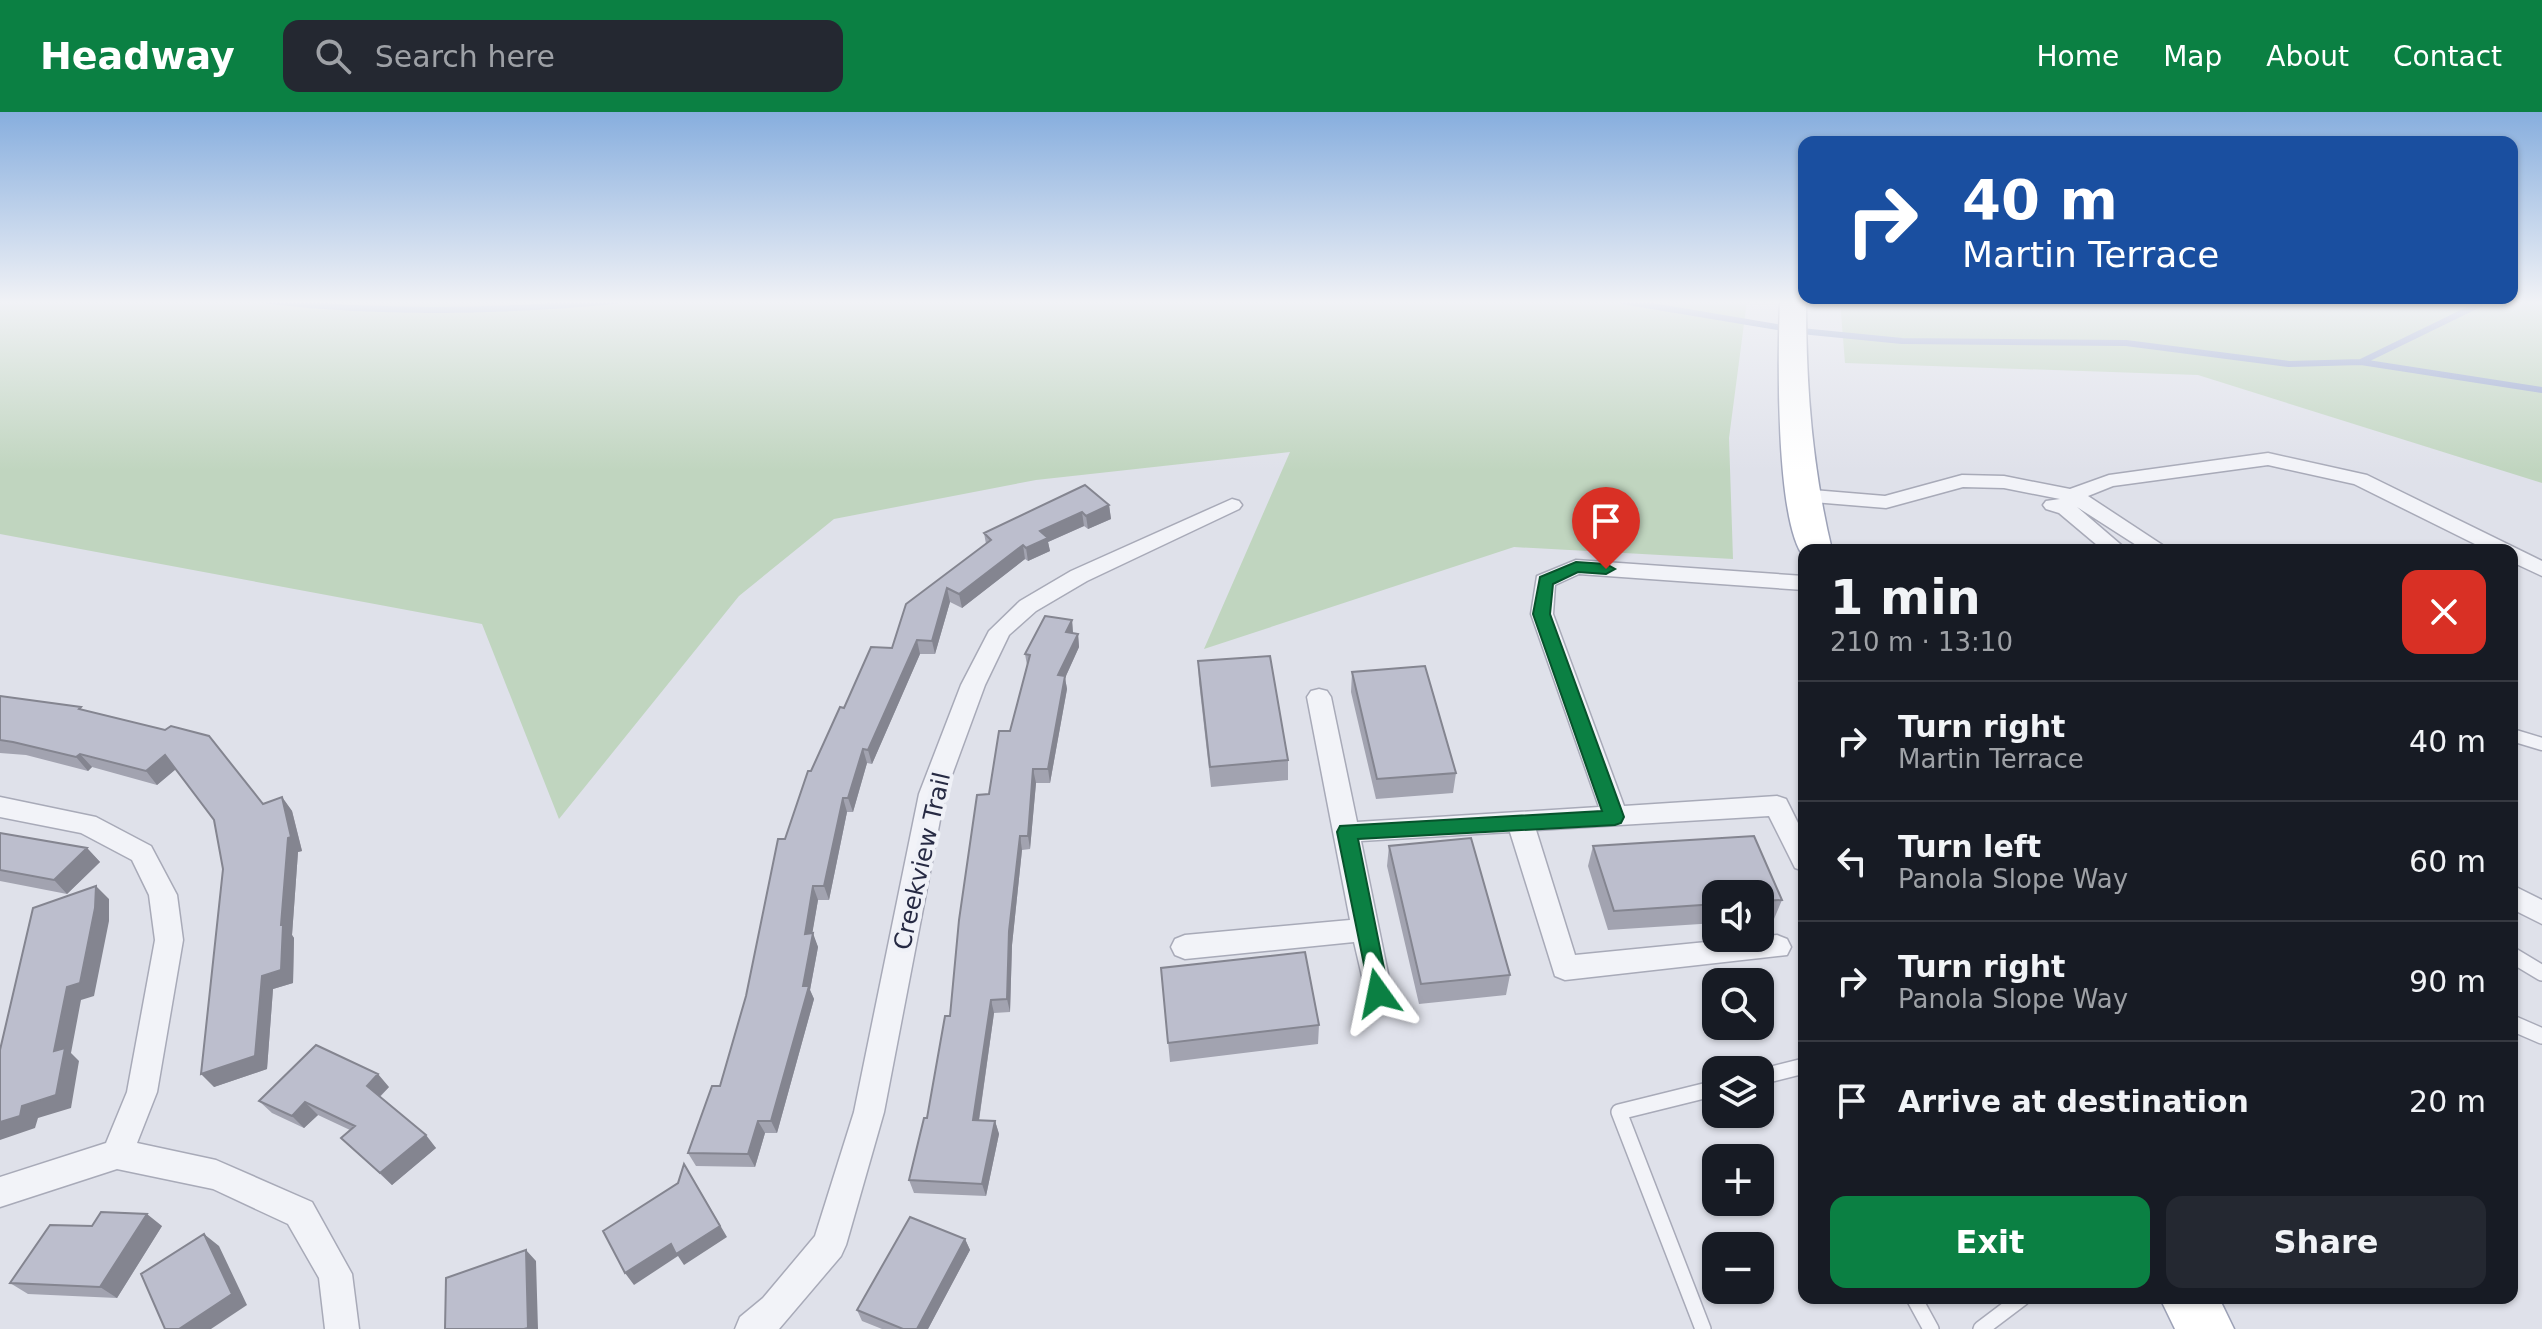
<!DOCTYPE html>
<html lang="en">
<head>
<meta charset="utf-8">
<style>
  :root { --surface:#171b24; --page:#242831; --text:#f1f3f6; --muted:#9ea1a6; --line:#363941; --accent:#0b8043 }
  body { margin:0; font-family:"DejaVu Sans",sans-serif; background:var(--page); color:var(--text); height:100vh; display:flex; flex-direction:column; font-size:30px; white-space:nowrap }
  * { box-sizing:border-box; margin:0 }
  p { font-size:26px; color:var(--muted) }
  .icon { flex:none; width:44px; height:44px; fill:none; stroke:currentColor; stroke-width:2; stroke-linecap:round; stroke-linejoin:round }
  .map { position:relative; flex:1; overflow:hidden }
  .details { position:absolute; left:1798px; top:432px; width:720px; height:760px; display:flex; flex-direction:column; background:var(--surface); border-radius:16px; box-shadow:0 2px 6px #0004 }
  .details>* { flex:none }
  .hud { position:absolute; left:1798px; top:24px; width:720px; height:168px; border-radius:16px; box-shadow:0 2px 6px #0004; background:#1a4fa0; color:#fff; overflow:hidden }
  .controls { position:absolute; left:1702px; top:768px; display:grid; gap:16px }
  .controls a { display:grid; place-items:center; width:72px; height:72px; border-radius:16px; background:var(--surface); box-shadow:0 2px 6px #0004; font-size:40px }
  .pin { position:absolute; display:grid; place-items:center; width:68px; height:68px; color:#fff; margin:-82px -34px; border-radius:50% 50% 50% 0; rotate:-45deg; box-shadow:0 0 8px #0007 }
  .pin .icon { rotate:45deg }
  .me { position:absolute; width:88px; margin:-44px; rotate:348deg; stroke-linejoin:round; filter:drop-shadow(0 0 6px #0008) }
  .turn { display:flex; align-items:center; gap:28px; height:168px; padding:0 32px; font-size:36px }
  .turn .icon { width:104px; height:104px; stroke-width:2.5 }
  .turn b { display:block; font-size:56px; line-height:68px }
  .round { display:grid; place-items:center; flex:none; width:84px; height:84px; border-radius:16px; background:var(--page) }
  .headline { display:flex; align-items:center; justify-content:space-between; height:136px; padding:0 32px }
  h1 { font-size:48px; font-weight:600; line-height:60px }
  .primary-button { display:flex; gap:16px; margin-top:auto; padding:16px 32px }
  .primary-button a { flex:1; height:92px; border-radius:16px; background:var(--accent); color:#fff; font-size:32px; font-weight:600; line-height:92px; text-align:center }
  .primary-button a+a { background:var(--page); color:var(--text) }
  ul { padding:0; list-style:none }
  li { display:flex; align-items:center; gap:24px; height:120px; padding:0 32px; border-top:2px solid var(--line) }
  li div { flex:1 }
  li b { display:block; font-size:30px }
  li em { font-style:normal }
  header { display:flex; align-items:center; gap:48px; box-sizing:border-box; height:112px; padding:0 40px; background:var(--accent); color:#fff }
  header strong { font-size:38px }
  nav { display:flex; gap:44px; margin-inline-start:auto; font-size:28px }
  .search { width:560px; height:72px; background:var(--page); display:flex; align-items:center; gap:20px; box-sizing:border-box; padding:0 28px; border-radius:16px; color:var(--muted); font-size:30px }
  .map>svg:first-child { display:block }
  .green { fill:#c0d5bf }
  .lines { fill:none; stroke-linecap:round; stroke-linejoin:round }
  .stream { stroke:#96a5ce; stroke-width:6 }
  .service-far1-casing { stroke:#a8aab8; stroke-width:15 }
  .service-casing { stroke:#a8aab8; stroke-width:18 }
  .minor-casing { stroke:#a8aab8; stroke-width:3 }
  .primary-casing { stroke:#9da2b7; stroke-width:3 }
  .service-far1 { stroke:#f2f3f8; stroke-width:12 }
  .service { stroke:#f2f3f8; stroke-width:15 }
  .minor { fill:#f2f3f8; fill-rule:evenodd }
  .primary { fill:#fff; fill-rule:evenodd }
  .wall { fill:#a2a3b0 }
  .shaded-wall { fill:#848590 }
  .building { fill:#bcbecd; stroke:#848590; stroke-width:2 }
  .route { fill:#0b8043; stroke:#07532c; stroke-width:2 }
  .labels { text-anchor:middle; dominant-baseline:central; stroke-width:8; stroke-linejoin:round; paint-order:stroke }
  .street-label { font-size:24px; fill:#262a43; stroke:#eff1f7 }
</style>
</head>
<body>
<header>
<strong>Headway</strong>
<div class="search"><svg class="icon" aria-label="search" viewBox="0 0 24 24"><circle cx="10" cy="10" r="6"/><path d="M15 15l6 6"/></svg>Search here</div>
<nav><a>Home</a><a>Map</a><a>About</a><a>Contact</a></nav>
</header>
<div class="map">
<svg width="2542" height="1217" viewBox="0 0 2542 1217">
  <rect width="100%" height="100%" fill="#dfe1ea"/>
  <path class="green" d="M0 189H1747L1729 326 1733 447 1514 435 1204 537 1290 340 1036 368 834 407 739 484 559 707 482 512 0 422Z
    M1840 189H2542V371L2198 263 1845 251Z"/>
  <g class="lines">
    <path class="stream" d="M268 189C384 202 499 200 616 189
      M1622 189 1801 219 1902 229 2126 231 2289 252 2361 250 2480 192V189
      M2361 250 2542 278"/>
    <defs>
      <path id="service-far1" d="M2512 623 2542 632"/>
      <path id="service" d="M2512 843 2542 861
        M2512 911 2542 924
        M1760 965 1804 954
        M1914 1186 1931 1217
        M1703 1217 1619 1000 1716 976
        M1981 1217 2022 1186"/>
      <path id="minor" d="M2268 341 2367 363 2542 449V464L2512 450V438H2487L2354 372 2268 353 2113 374 2088 384 2170 438H2144L2077 395 2127 438H2103L2059 401 2046 397 2043 393 2046 389 2060 387 2004 376 1963 375 1886 396 1801 389 1791 383 1801 377 1885 384 1962 363 2004 364 2070 377 2109 363Z
        M1232 387 1239 389 1242 393 1239 397 1087 469 1036 499 1009 523 985 573 945 682 884 1000 846 1133 841 1144 779 1217H735L740 1205 763 1186 815 1124 854 1000 919 682 961 573 989 519 1020 489 1071 459Z
        M1576 448 1804 464V478L1579 462 1555 473 1553 502 1624 694 1777 684 1786 687 1804 723V759L1795 756 1769 704 1536 718 1575 843 1777 823 1787 827 1791 835 1787 843 1565 868 1555 864 1510 720 1361 729 1392 881 1388 890 1378 893 1368 890 1354 830 1185 847 1175 843 1171 835 1175 827 1185 823 1350 808 1307 585 1311 579 1319 577 1327 579 1331 585 1357 710 1599 695 1531 502 1537 464Z
        M0 685 96 705 151 734 177 783 183 828 157 980 137 1031 216 1048 312 1090 352 1162 359 1217H325L319 1166 288 1112 213 1077 117 1057 0 1095V1065L106 1031 127 980 155 828 149 783 132 748 81 721 0 705Z
        M2512 773 2542 788V812L2512 797Z"/>
      <path id="primary" d="M1780 189H1806C1806 274 1812 355 1832 438H1804V445C1775 410 1778 239 1780 189Z
        M2160 1186H2219L2234 1217H2175Z"/>
    </defs>
    <use href="#service-far1" class="service-far1-casing"/>
    <use href="#service" class="service-casing"/>
    <use href="#minor" class="minor-casing"/>
    <use href="#primary" class="primary-casing"/>
    <use href="#service-far1" class="service-far1"/>
    <use href="#service" class="service"/>
    <use href="#minor" class="minor"/>
    <use href="#primary" class="primary"/>
  </g>
  <path class="wall" d="M1109 393 1111 407 1088 417 1084 414 1048 430 1050 439 1028 449 1025 447 962 496 950 490 935 542H920L872 652 867 651 853 700H847L829 788H818L812 821 818 835 810 878 814 887 777 1021H765L755 1055 696 1054 688 1041 720 974 746 884 785 727 811 659 892 536 986 432 984 421Z
    M1072 508 1073 521 1078 522 1079 535 1065 566 1067 577 1050 671H1036L1030 737 1022 738 1012 833 1010 900 994 901 979 1009H995L999 1022 986 1084 914 1081 909 1068 927 1006 950 904 989 682 1010 619 1027 553 1025 542Z
    M1198 549 1288 648V668L1211 675 1199 570Z
    M1352 560 1456 661 1453 681 1376 687 1351 580Z
    M0 584 84 598 263 692 282 685 292 699 302 739 298 740 292 823 294 826 293 871 273 877 267 957 214 975 223 757 214 708 176 657 157 673 92 655 88 659 26 643 0 641Z
    M0 721 87 736 100 750 67 782 0 769Z
    M1389 734 1510 863 1506 883 1419 892 1387 754Z
    M1593 734 1782 788 1774 807 1760 808V782H1716V811L1608 818 1588 754Z
    M1161 856 1319 913 1318 932 1170 950Z
    M389 975 380 985 436 1036 392 1073 341 1026 350 1018 318 1003 304 1016 272 1001 259 989Z
    M92 1114H162L117 1186 28 1182 10 1171Z
    M965 1127 970 1138 928 1217H882L862 1209 857 1198Z"/>
  <path class="shaded-wall" d="M1109 393 1111 407 1088 417 1086 404Z
    M1082 400 1084 414 1048 430 1050 439 1028 449 1026 436 1040 419Z
    M1023 433 1025 447 962 496 959 482Z
    M947 476 950 490 935 542 932 529Z
    M1072 508 1073 522 1066 520Z
    M1078 522 1079 535 1065 566 1067 577 1050 671 1048 657 1058 563Z
    M917 528 920 542 872 652 868 638Z
    M863 637 867 651 853 700 848 686Z
    M80 642 92 655 88 659 76 645Z
    M165 643 176 657 157 673 146 659Z
    M1033 657 1036 671 1030 737 1028 724Z
    M282 685 292 699 302 739 298 740 292 823 294 826 293 871 273 877 267 957 214 975 201 962 281 813Z
    M843 686 847 700 829 788 824 774Z
    M1020 724 1022 738 1012 833 1010 900 1007 887 1009 819Z
    M87 736 100 750 67 782 54 768Z
    M96 774 109 787V809L94 884 81 888 71 941 79 949 71 996 38 1006 35 1016 0 1028V1010L22 994 54 939 67 875Z
    M813 774 818 788 810 835 805 822Z
    M813 821 818 835 810 878 814 887 777 1021 771 1009 803 874Z
    M991 888 994 901 977 1021 973 1008Z
    M378 962 389 975 378 986 367 974Z
    M305 990 318 1003 304 1016 292 1004Z
    M758 1009 765 1021 755 1055 748 1042Z
    M995 1009 999 1022 986 1084 982 1072Z
    M426 1023 436 1036 392 1073 380 1061Z
    M692 1065 727 1125 684 1153 678 1144 634 1173 625 1161 671 1132Z
    M147 1102 162 1114 117 1186 100 1175Z
    M204 1122 219 1134 247 1193 211 1217H179Z
    M965 1127 970 1138 928 1217H917Z
    M526 1138 536 1149 538 1217H524Z"/>
  <path class="building" d="M1085 373 1109 393 1086 404 1082 400 1040 419 1048 426 1026 436 1023 433 959 482 947 476 932 529 917 528 868 638 863 637 848 686H843L824 774H813L805 822 813 821 803 874H809L771 1009H758L748 1042 688 1041 712 974H720L746 884 778 727H785L808 659H811L840 595 844 596 871 535 892 536 906 492 991 428 984 421Z
    M1045 504 1072 508 1066 520 1078 522 1058 563 1065 564 1048 657H1033L1028 724H1020L1009 819 1007 887 991 888 973 1008 995 1009 982 1072 909 1068 924 1006H927L945 904H950L959 808 977 683 989 682 999 619H1010L1030 543 1025 542Z
    M1270 544 1288 648 1210 655 1198 549Z
    M1425 554 1456 661 1377 667 1352 560Z
    M0 584 81 595 79 597 165 618 171 614 209 624 263 692 282 685 291 725 288 726 281 813H283L281 858 262 864 255 944 201 962 223 757 214 708 165 643 146 659 80 642 76 645 13 630 0 628Z
    M0 721 87 736 54 768 0 758Z
    M1754 724 1782 788 1760 789V782H1716V792L1614 799 1593 734Z
    M1471 726 1510 863 1421 872 1389 734Z
    M96 774 95 796 80 871 67 875 54 939 65 936 56 983 22 994 20 1004 0 1010V938L33 796Z
    M1305 840 1319 913 1168 931 1161 856Z
    M316 933 378 962 367 974 426 1023 380 1061 341 1026 355 1014 305 990 292 1004 259 989Z
    M684 1052 720 1114 676 1142 671 1132 625 1161 603 1119 678 1071Z
    M101 1100 147 1102 100 1175 10 1171 50 1113 92 1114Z
    M910 1105 965 1127 917 1217H903L857 1198Z
    M204 1122 232 1182 179 1217H165L141 1162Z
    M526 1138 528 1216 524 1217H445L446 1166Z"/>
  <linearGradient id="sky" x2="0" y2="1"><stop stop-color="#87aede"/><stop offset="0.53" stop-color="#f1f2f6"/><stop offset="1" stop-color="#f1f2f6" stop-opacity="0"/></linearGradient>
  <rect width="2542" height="359" fill="url(#sky)"/>
  <path class="route" d="M1576 450 1606 452 1615 457 1606 462 1578 460 1553 472 1550 502 1624 705 1621 711 1615 713 1358 727 1389 881 1386 887 1378 890 1371 887 1337 720 1340 714 1602 699 1533 502 1540 465Z"/>
  <g class="labels">
    <g class="street-label">
      <text transform="translate(922 749) rotate(-77)">Creekview Trail</text>
    </g>
  </g>
</svg>
<div class="controls">
<a><svg class="icon" aria-label="sound" viewBox="0 0 24 24"><path d="M4 9h4l5-4v14l-5-4H4zM17 9q2 3 0 6"/></svg></a>
<a><svg class="icon" aria-label="search" viewBox="0 0 24 24"><circle cx="10" cy="10" r="6"/><path d="M15 15l6 6"/></svg></a>
<a><svg class="icon" aria-label="layers" viewBox="0 0 24 24"><path d="M12 4l9 5-9 5-9-5zM3 14l9 5 9-5"/></svg></a>
<a>+</a>
<a>−</a>
</div>
<div class="pin" style="left:1606px;top:457px;background:#d93025"><svg class="icon" aria-label="arrive" viewBox="0 0 24 24"><path d="M6 21V4h12l-3 4 3 4H6"/></svg></div>
<svg class="me" style="left:1378px;top:881px" viewBox="-20 -20 40 40"><path d="M0-17L14 15 0 8-14 15z" fill="#0b8043" stroke="#fff" stroke-width="4"/></svg>
<div class="hud">
<div class="turn"><svg class="icon" aria-label="right" viewBox="0 0 24 24"><path d="M7 20v-9h11M14 6l5 5-5 5"/></svg><div><b>40 m</b>Martin Terrace</div></div>
</div>
<section class="details">
<div class="headline"><div><h1>1 min</h1><p>210 m · 13:10</p></div><a class="round" style="background:#d93025;color:#fff"><svg class="icon" aria-label="close" viewBox="0 0 24 24"><path d="M6 6l12 12M18 6L6 18"/></svg></a></div>
<ul>
<li><svg class="icon" aria-label="right" viewBox="0 0 24 24"><path d="M7 20v-9h11M14 6l5 5-5 5"/></svg><div><b>Turn right</b><p>Martin Terrace</p></div><em>40 m</em></li>
<li><svg class="icon" aria-label="left" viewBox="0 0 24 24"><path d="M17 20v-9H6M10 6l-5 5 5 5"/></svg><div><b>Turn left</b><p>Panola Slope Way</p></div><em>60 m</em></li>
<li><svg class="icon" aria-label="right" viewBox="0 0 24 24"><path d="M7 20v-9h11M14 6l5 5-5 5"/></svg><div><b>Turn right</b><p>Panola Slope Way</p></div><em>90 m</em></li>
<li><svg class="icon" aria-label="arrive" viewBox="0 0 24 24"><path d="M6 21V4h12l-3 4 3 4H6"/></svg><div><b>Arrive at destination</b></div><em>20 m</em></li>
</ul>
<div class="primary-button"><a>Exit</a><a>Share</a></div>
</section>
</div>
</body>
</html>
